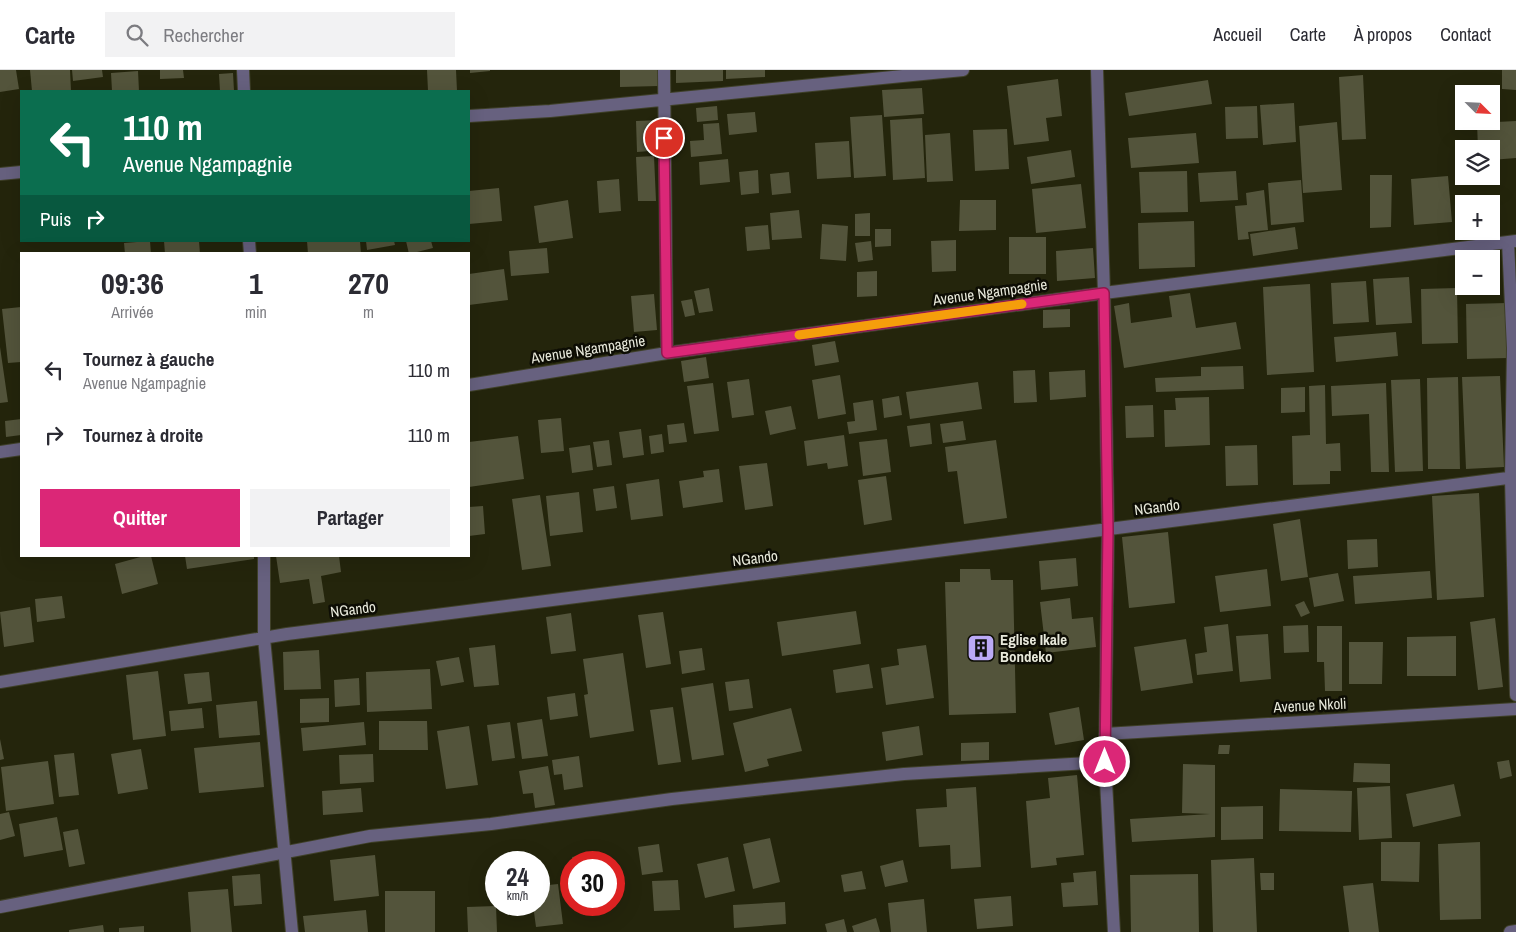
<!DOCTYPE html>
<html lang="fr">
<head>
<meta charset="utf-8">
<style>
  :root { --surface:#fff; --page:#f2f2f3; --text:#2b2b33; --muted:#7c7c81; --line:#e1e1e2; --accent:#db2777 }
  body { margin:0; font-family:"Archivo Narrow",sans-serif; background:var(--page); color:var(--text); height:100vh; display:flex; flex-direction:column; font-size:19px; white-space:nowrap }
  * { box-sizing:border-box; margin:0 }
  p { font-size:16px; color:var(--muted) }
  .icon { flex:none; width:28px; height:28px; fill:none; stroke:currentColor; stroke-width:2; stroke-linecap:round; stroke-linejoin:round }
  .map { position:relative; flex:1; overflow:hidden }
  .sheet { position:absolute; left:20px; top:182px; width:450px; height:305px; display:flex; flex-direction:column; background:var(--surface); border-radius:0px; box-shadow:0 5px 20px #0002 }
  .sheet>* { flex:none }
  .guide { position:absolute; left:20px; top:20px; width:450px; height:152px; border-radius:0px; box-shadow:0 5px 20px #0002; background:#0b6e4f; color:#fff; overflow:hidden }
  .needle { width:32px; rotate:114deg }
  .fabs { position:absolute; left:1455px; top:15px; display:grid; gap:10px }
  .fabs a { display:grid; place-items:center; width:45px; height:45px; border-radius:0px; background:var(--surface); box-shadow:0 5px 20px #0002; font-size:25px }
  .speed { position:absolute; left:485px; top:781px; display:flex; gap:10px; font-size:25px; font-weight:700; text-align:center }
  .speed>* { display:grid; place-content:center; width:65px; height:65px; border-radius:50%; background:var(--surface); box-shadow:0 5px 20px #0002; line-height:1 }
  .speed small { font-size:12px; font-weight:400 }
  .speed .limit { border:8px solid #d22; background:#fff; color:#111 }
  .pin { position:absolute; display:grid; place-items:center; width:42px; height:42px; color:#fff; margin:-21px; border:2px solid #fff; border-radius:50%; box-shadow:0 1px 5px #0007 }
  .me { position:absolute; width:55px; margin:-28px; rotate:0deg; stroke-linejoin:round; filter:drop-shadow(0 0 4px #0008) }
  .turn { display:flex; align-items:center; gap:18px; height:105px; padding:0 20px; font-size:22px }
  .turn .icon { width:65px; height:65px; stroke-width:2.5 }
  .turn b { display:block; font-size:35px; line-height:42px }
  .then { display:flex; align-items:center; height:48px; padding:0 20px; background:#0003; gap:10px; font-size:19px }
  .eta { display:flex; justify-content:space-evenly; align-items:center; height:85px; text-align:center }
  .eta b { font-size:30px; font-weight:800; line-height:35px }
  .primary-button { display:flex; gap:10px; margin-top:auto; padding:10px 20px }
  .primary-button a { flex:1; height:58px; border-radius:0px; background:var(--accent); color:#fff; font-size:20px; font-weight:800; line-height:58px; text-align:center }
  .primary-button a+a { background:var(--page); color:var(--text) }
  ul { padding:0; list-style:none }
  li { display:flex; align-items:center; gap:15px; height:65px; padding:0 20px }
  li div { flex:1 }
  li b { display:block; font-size:19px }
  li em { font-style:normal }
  header { display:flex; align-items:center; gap:30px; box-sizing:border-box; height:70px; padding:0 25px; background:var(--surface); border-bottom:1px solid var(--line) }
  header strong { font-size:24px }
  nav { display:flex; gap:28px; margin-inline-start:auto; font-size:18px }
  .search { width:350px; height:45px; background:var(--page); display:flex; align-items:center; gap:12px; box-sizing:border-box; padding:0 18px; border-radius:0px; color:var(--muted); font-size:19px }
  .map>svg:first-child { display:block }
  .building { fill:#53543b }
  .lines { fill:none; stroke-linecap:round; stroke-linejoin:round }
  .minor-casing { stroke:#3f4029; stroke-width:14 }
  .minor { stroke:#67617f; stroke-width:12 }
  .route-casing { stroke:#8e194d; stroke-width:12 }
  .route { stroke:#db2777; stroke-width:9 }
  .slow { stroke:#f59e0b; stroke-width:9 }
  .labels { text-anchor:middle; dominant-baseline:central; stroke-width:5; stroke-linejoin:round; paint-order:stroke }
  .street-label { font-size:15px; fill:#e8e9db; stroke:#0d0d04 }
  .poi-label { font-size:15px; font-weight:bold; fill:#e8e9db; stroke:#0d0d04; text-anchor:start }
</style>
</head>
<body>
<header>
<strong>Carte</strong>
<div class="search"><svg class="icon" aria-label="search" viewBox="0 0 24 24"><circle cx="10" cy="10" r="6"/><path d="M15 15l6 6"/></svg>Rechercher</div>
<nav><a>Accueil</a><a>Carte</a><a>À propos</a><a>Contact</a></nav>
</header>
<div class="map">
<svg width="1516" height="862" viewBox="0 0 1516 862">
  <rect width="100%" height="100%" fill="#24250c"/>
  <path class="building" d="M0 0H16L19 19 0 22Z
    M30 0H70L71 21H32Z
    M72 0H102L103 7 73 11Z
    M160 0H183L184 8 160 9Z
    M427 0H456L457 21H428Z
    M470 0H490V1L470 3Z
    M620 0H659V16L620 17Z
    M676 0H723V11L676 13Z
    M726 0H765V7L726 9Z
    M1502 0H1516V20L1502 19Z
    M138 1 139 21H112L111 3Z
    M233 3 234 21H220L219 4Z
    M1363 5 1366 69 1342 70 1339 7Z
    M1058 9 1062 46 1046 48 1049 71 1014 75 1007 16Z
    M1208 10 1212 34 1129 46 1125 23Z
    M922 18 924 44 884 47 882 20Z
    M1294 33 1296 72 1263 75 1260 35Z
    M717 36 718 50 697 52 696 38Z
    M1257 36 1258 68 1226 69 1225 37Z
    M755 42 757 62 729 65 727 44Z
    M882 45 886 106 854 108 850 47Z
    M922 48 925 108 893 110 890 50Z
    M661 50 663 80 637 82 636 51Z
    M1516 51V88L1491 90V79H1478L1477 53Z
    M1337 52 1342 120 1303 123 1299 56Z
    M719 53 722 84 691 87 690 71 704 70 703 54Z
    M1007 59 1009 99 975 101 973 60Z
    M950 63 953 111 927 112 925 65Z
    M1196 63 1199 93 1131 98 1128 68Z
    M849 71 851 107 817 109 815 73Z
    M1071 80 1075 107 1031 114 1027 87Z
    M654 86 656 131H638L636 87Z
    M728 89 730 112 700 115 699 92Z
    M758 100 759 123 741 125 739 102Z
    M1187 101 1188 142 1141 143 1139 102Z
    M1236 101 1238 130 1200 132 1198 103Z
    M789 102 791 123 772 125 770 104Z
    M1370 105H1392L1391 157 1370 158Z
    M1448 106 1452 152 1414 155 1411 109Z
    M619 109 621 141 599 143 597 111Z
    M1301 110 1304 152 1271 155 1268 113Z
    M1081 114 1086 158 1036 163 1032 119Z
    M499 118 502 151 469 154V121Z
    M1264 120 1268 160 1248 162 1249 169 1238 170 1235 136 1247 135 1246 123Z
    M568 130 573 168 539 173 534 136Z
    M960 130H996V160L959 161Z
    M799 140 802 168 772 170 770 143Z
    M870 143V166H855V144Z
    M1194 151 1195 197 1139 199 1138 153Z
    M822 154 848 156 846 191 820 189Z
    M768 155 770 179 747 181 745 157Z
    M1295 157 1298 179 1253 186 1250 164Z
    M875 159H891V176L875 177Z
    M1009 167H1046V204H1009Z
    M956 170V201L932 202 931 171Z
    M150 171 151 184H125L124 173Z
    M164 171H199L200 184H165Z
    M307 171H360L361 184H308Z
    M366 171H394L395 175 367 180Z
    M406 171H431L433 178 409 184Z
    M871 171 873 190 858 192 855 173Z
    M547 178 549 203 511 206 509 181Z
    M1093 178 1095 208 1057 211 1056 181Z
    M504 199 508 230 469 235V204Z
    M877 201V226L857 227V202Z
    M1409 207 1412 253 1376 255 1373 209Z
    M1366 211 1369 252 1333 254 1331 213Z
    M1310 214 1314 302 1267 305 1263 217Z
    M709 218 713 241 699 243 694 221Z
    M1457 218 1458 273 1422 274 1421 219Z
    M1190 223 1196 258 1236 252 1241 279 1124 298 1114 236 1129 233 1131 253 1172 247 1169 226Z
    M654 224 657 260 634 262 631 226Z
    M692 229 695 245 685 247 681 231Z
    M1507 233 1508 288 1467 289 1466 234Z
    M21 237V292L8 293 2 239Z
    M1070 239V257L1043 258V240Z
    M1396 262 1398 286 1336 292 1334 267Z
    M835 271 839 292 815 296 812 275Z
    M0 277 8 332 0 333Z
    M706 287 709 308 684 312 681 291Z
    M1243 296 1244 319 1156 322 1155 308 1201 306V297Z
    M1035 300 1037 332 1014 333 1013 301Z
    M1085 300 1086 327 1050 330 1049 302Z
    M840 305 846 344 818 349 812 310Z
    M1500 306 1504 397 1466 399 1462 307Z
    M1458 307 1460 399H1428L1427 308Z
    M749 309 754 345 732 348 727 312Z
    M1420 309 1423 401 1395 402 1391 310Z
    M978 312 982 339 910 349 906 322Z
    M713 313 719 361 694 364 687 316Z
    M1386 313 1389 402H1371L1369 344 1332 346 1331 316Z
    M1325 315 1326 374 1340 373 1341 401H1330V414L1293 415 1292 366 1310 365 1309 316Z
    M1305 317V342L1281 343V318Z
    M899 326 902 345 884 348 882 329Z
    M1209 327 1210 375 1165 377 1164 340H1176L1175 328Z
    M873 330 877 360 849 364 847 352 855 351 853 333Z
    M1153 335 1154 367 1126 368 1125 336Z
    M791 336 796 359 770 365 765 341Z
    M561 348 564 381 541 383 538 350Z
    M21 349V365L6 367 5 351Z
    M963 351 966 370 943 373 940 354Z
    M684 353 687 372 669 374 667 355Z
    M930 353 932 374 910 377 907 356Z
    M641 359 644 385 623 388 619 362Z
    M662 364 664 382 651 384 649 366Z
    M844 365 848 396 828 399 827 393 807 396 804 371Z
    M518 366 524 409 469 417V372Z
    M887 369 891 402 863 406 859 372Z
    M609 370 612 395 597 397 593 372Z
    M996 370 1007 448 964 454 957 401 948 402 945 377Z
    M590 375 593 400 572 403 569 378Z
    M1257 375 1258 415 1226 416 1225 376Z
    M767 393 773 436 745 440 739 396Z
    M719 399 723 432 683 438 679 411 704 407 703 401Z
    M886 406 892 450 864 455 858 410Z
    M659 409 663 446 631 450 626 414Z
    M614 416 617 438 596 441 593 419Z
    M579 422 583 462 550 466 546 426Z
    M1479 423 1484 527 1437 530 1432 426Z
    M540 425 551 496 522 500 512 429Z
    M483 436 485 464 469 466V437Z
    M1300 449 1308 507 1281 511 1273 454Z
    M1168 462 1175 533 1129 538 1122 467Z
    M1377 469 1378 497 1348 499 1347 470Z
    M144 486H151L158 514 122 524 115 494Z
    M185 486H254V489L187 499Z
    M276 486H339L341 502 321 506 325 532 313 534 309 509 280 513Z
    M1076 488 1078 516 1041 520 1039 491Z
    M960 499H990L991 510H1013L1016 643 949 645 945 512H960Z
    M1267 499 1271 536 1220 542 1215 506Z
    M1430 501 1432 528 1355 534 1353 506Z
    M1338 503 1344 531 1314 537 1309 508Z
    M62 526 65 548 37 552 35 529Z
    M1070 528 1072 549 1093 547 1096 577 1046 583 1040 532Z
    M1304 531 1310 543 1301 547 1295 535Z
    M30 537 34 572 4 577 0 542Z
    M856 541 861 574 782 586 777 552Z
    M663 542 671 594 646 598 638 545Z
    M571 543 576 581 551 584 546 547Z
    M1495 548 1503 617 1478 620 1470 552Z
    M1228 554 1233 601 1197 605 1195 584 1207 582 1204 557Z
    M1308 555 1309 582 1284 583 1283 556Z
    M1317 556H1342V621H1325L1324 592H1317Z
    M1268 564 1271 609 1240 612 1236 566Z
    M1456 566V606H1407V567Z
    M1186 569 1193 613 1141 621 1134 577Z
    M1349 572H1383L1382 614H1349Z
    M495 575 499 615 474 617 469 578Z
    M926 575 934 628 886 635 881 598 899 595 897 579Z
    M702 578 705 600 682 604 679 581Z
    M319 580 321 619 284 620 283 582Z
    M623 583 634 661 590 668 584 625 588 624 583 589Z
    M459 587 464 612 441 616 436 591Z
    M869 594 873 618 836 623 833 600Z
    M430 599 432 639 367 642 366 602Z
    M158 601 166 666 133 670 126 605Z
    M209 602 212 631 188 634 184 604Z
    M359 608 360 635 335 637 334 610Z
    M749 609 753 638 729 641 725 612Z
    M713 613 724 685 692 690 681 618Z
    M575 623 578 646 550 650 547 627Z
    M329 628V652L300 653V629Z
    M257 631 260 665 219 668 216 635Z
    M673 637 681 692 658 695 650 640Z
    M1079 637 1084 670 1055 675 1049 643Z
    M202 638 204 658 171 661 169 641Z
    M791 638 802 681 767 689 769 696 745 702 733 653Z
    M542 649 548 686 522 689 517 653Z
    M379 651H427L428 680H379Z
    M364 652 366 675 303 681 301 658Z
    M510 652 515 688 492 691 487 655Z
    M469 656 478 715 446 719 437 661Z
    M919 656 923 685 886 691 882 662Z
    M0 669 4 689 0 690Z
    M260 672 264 717 199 723 194 678Z
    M989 672V690L961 691V673Z
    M1219 675H1230L1229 684H1218Z
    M141 679 148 719 118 724 111 684Z
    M74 683 79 725 59 727 54 685Z
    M373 684 374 712 340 714 339 685Z
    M579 686 583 717 564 720 562 704 554 705 552 690Z
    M1509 690 1512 706 1500 709 1497 692Z
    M48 691 54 734 6 741 1 697Z
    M1354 693 1390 694V713L1353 712Z
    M1183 694 1215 695V767L1132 772 1130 749 1210 744 1182 743Z
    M548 696 555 735 535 738 533 723 523 724 519 701Z
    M1077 705 1084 785 1056 788 1057 795 1031 798 1026 731 1050 728 1048 708Z
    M1454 714 1461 746 1413 757 1406 724Z
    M1390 716 1392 768 1359 770 1357 718Z
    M976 717 981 797 951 799 950 775 919 777 916 739 947 737 946 719Z
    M361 718 363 742 323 745 322 721Z
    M1280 719 1352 721 1351 762 1279 761Z
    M1263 736V769L1221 770V737Z
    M9 742 15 766 0 770V744Z
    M57 747 63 780 24 787 19 754Z
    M78 759 85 794 69 797 63 762Z
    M770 768 780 812 753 819 743 774Z
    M1381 772H1420L1419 812 1381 811Z
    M1480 772 1481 849 1440 850 1438 774Z
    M659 774 663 802 642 805 638 777Z
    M600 782 602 792H573L572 787Z
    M375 785 379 826 334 831 330 790Z
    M728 787 735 821 705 828 697 794Z
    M1254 788 1257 862H1213L1211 790Z
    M903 790 908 812 885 817 880 796Z
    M862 801 866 819 844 822 841 805Z
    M1096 801 1098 835 1063 837 1061 813 1074 812 1073 803Z
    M1260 803H1274V820H1261Z
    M260 804 262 834 234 836 232 806Z
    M1198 804 1199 862H1131L1130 805Z
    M678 810 680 840 654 841 652 811Z
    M1373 813 1379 862H1349L1343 816Z
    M558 814 563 854 536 857 533 835H539V816Z
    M228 819 232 862H191L188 822Z
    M385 821H435V862H385Z
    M1011 826 1013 856 977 859 974 829Z
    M924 829 927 862H891L888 833Z
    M785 832 786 854 734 858 733 835Z
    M581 835H610L611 839 583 845Z
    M496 836 497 862H468L467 837Z
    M366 840 368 862H305L303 846Z
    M876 848 880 862H854L852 856Z
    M844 849 847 862H827L825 854Z
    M103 855 104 862H69V860Z
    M144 856V862H119V858Z"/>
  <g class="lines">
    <defs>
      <path id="minor" d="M243 0 244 21
        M664 0 667 283
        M1097 0 1104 223 1108 460 1105 692 1114 862
        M469 46 550 41 963 0
        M0 104 21 102
        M249 171 250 184
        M1508 172 1513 278 1511 408 1516 625
        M469 315 667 283 1104 223 1516 171
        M0 382 21 379
        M264 486V568L292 862
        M0 612 287 564 1516 407
        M1105 664 1516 639
        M0 837 370 766 491 754 672 729 904 704 1105 692
        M1510 862 1516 861"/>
    </defs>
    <use href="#minor" class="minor-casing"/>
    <use href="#minor" class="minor"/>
  </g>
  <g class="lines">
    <defs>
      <path id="route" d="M664 68 667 283 1104 223 1108 460 1105 692"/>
    </defs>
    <use href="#route" class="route-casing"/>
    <use href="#route" class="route"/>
    <path class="slow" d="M799 265 1022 234"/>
  </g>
  <defs>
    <symbol id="building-square" viewBox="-11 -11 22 22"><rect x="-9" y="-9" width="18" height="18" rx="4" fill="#bbaaf6" stroke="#0d0d04"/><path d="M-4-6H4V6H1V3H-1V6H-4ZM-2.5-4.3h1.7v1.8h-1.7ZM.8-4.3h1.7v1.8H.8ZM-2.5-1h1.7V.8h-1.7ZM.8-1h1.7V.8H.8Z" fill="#111"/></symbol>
  </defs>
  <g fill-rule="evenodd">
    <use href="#building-square" x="965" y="562" width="32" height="32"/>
  </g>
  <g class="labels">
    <g class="street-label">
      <text transform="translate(990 222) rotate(-8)">Avenue Ngampagnie</text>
      <text transform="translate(588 279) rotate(-9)">Avenue Ngampagnie</text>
      <text transform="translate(1157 437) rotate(-7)">NGando</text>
      <text transform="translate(755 488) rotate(-7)">NGando</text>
      <text transform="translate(353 539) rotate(-7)">NGando</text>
      <text transform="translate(1310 635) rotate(-3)">Avenue Nkoli</text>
    </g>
    <g class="poi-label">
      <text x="1000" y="569">Eglise Ikale<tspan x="1000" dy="17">Bondeko</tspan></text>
    </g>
  </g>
</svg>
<div class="fabs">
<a><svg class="needle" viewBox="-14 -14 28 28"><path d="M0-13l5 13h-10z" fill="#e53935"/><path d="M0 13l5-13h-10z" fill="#7c7c81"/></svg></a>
<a><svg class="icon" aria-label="layers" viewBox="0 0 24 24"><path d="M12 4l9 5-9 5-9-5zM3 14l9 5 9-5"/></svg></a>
<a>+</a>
<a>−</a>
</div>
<div class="speed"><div>24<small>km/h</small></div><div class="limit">30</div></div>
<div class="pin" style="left:664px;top:68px;background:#d93025"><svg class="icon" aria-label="arrive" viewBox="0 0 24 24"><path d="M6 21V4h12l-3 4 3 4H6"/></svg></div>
<svg class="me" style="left:1105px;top:692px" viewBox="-20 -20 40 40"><circle r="17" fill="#db2777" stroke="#fff" stroke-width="3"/><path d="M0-11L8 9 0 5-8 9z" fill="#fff"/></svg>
<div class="guide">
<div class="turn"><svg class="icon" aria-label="left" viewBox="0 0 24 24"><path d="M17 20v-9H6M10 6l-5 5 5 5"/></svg><div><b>110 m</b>Avenue Ngampagnie</div></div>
<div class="then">Puis<svg class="icon" aria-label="right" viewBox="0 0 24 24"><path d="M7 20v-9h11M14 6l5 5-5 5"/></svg></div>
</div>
<section class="sheet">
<div class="eta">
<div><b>09:36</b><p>Arrivée</p></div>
<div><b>1</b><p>min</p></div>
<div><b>270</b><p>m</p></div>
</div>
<ul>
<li><svg class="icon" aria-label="left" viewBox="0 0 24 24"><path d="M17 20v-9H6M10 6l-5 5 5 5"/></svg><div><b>Tournez à gauche</b><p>Avenue Ngampagnie</p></div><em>110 m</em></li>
<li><svg class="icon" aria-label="right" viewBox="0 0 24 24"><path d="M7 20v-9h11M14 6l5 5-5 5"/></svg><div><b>Tournez à droite</b></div><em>110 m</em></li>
</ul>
<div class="primary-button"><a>Quitter</a><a>Partager</a></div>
</section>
</div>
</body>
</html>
